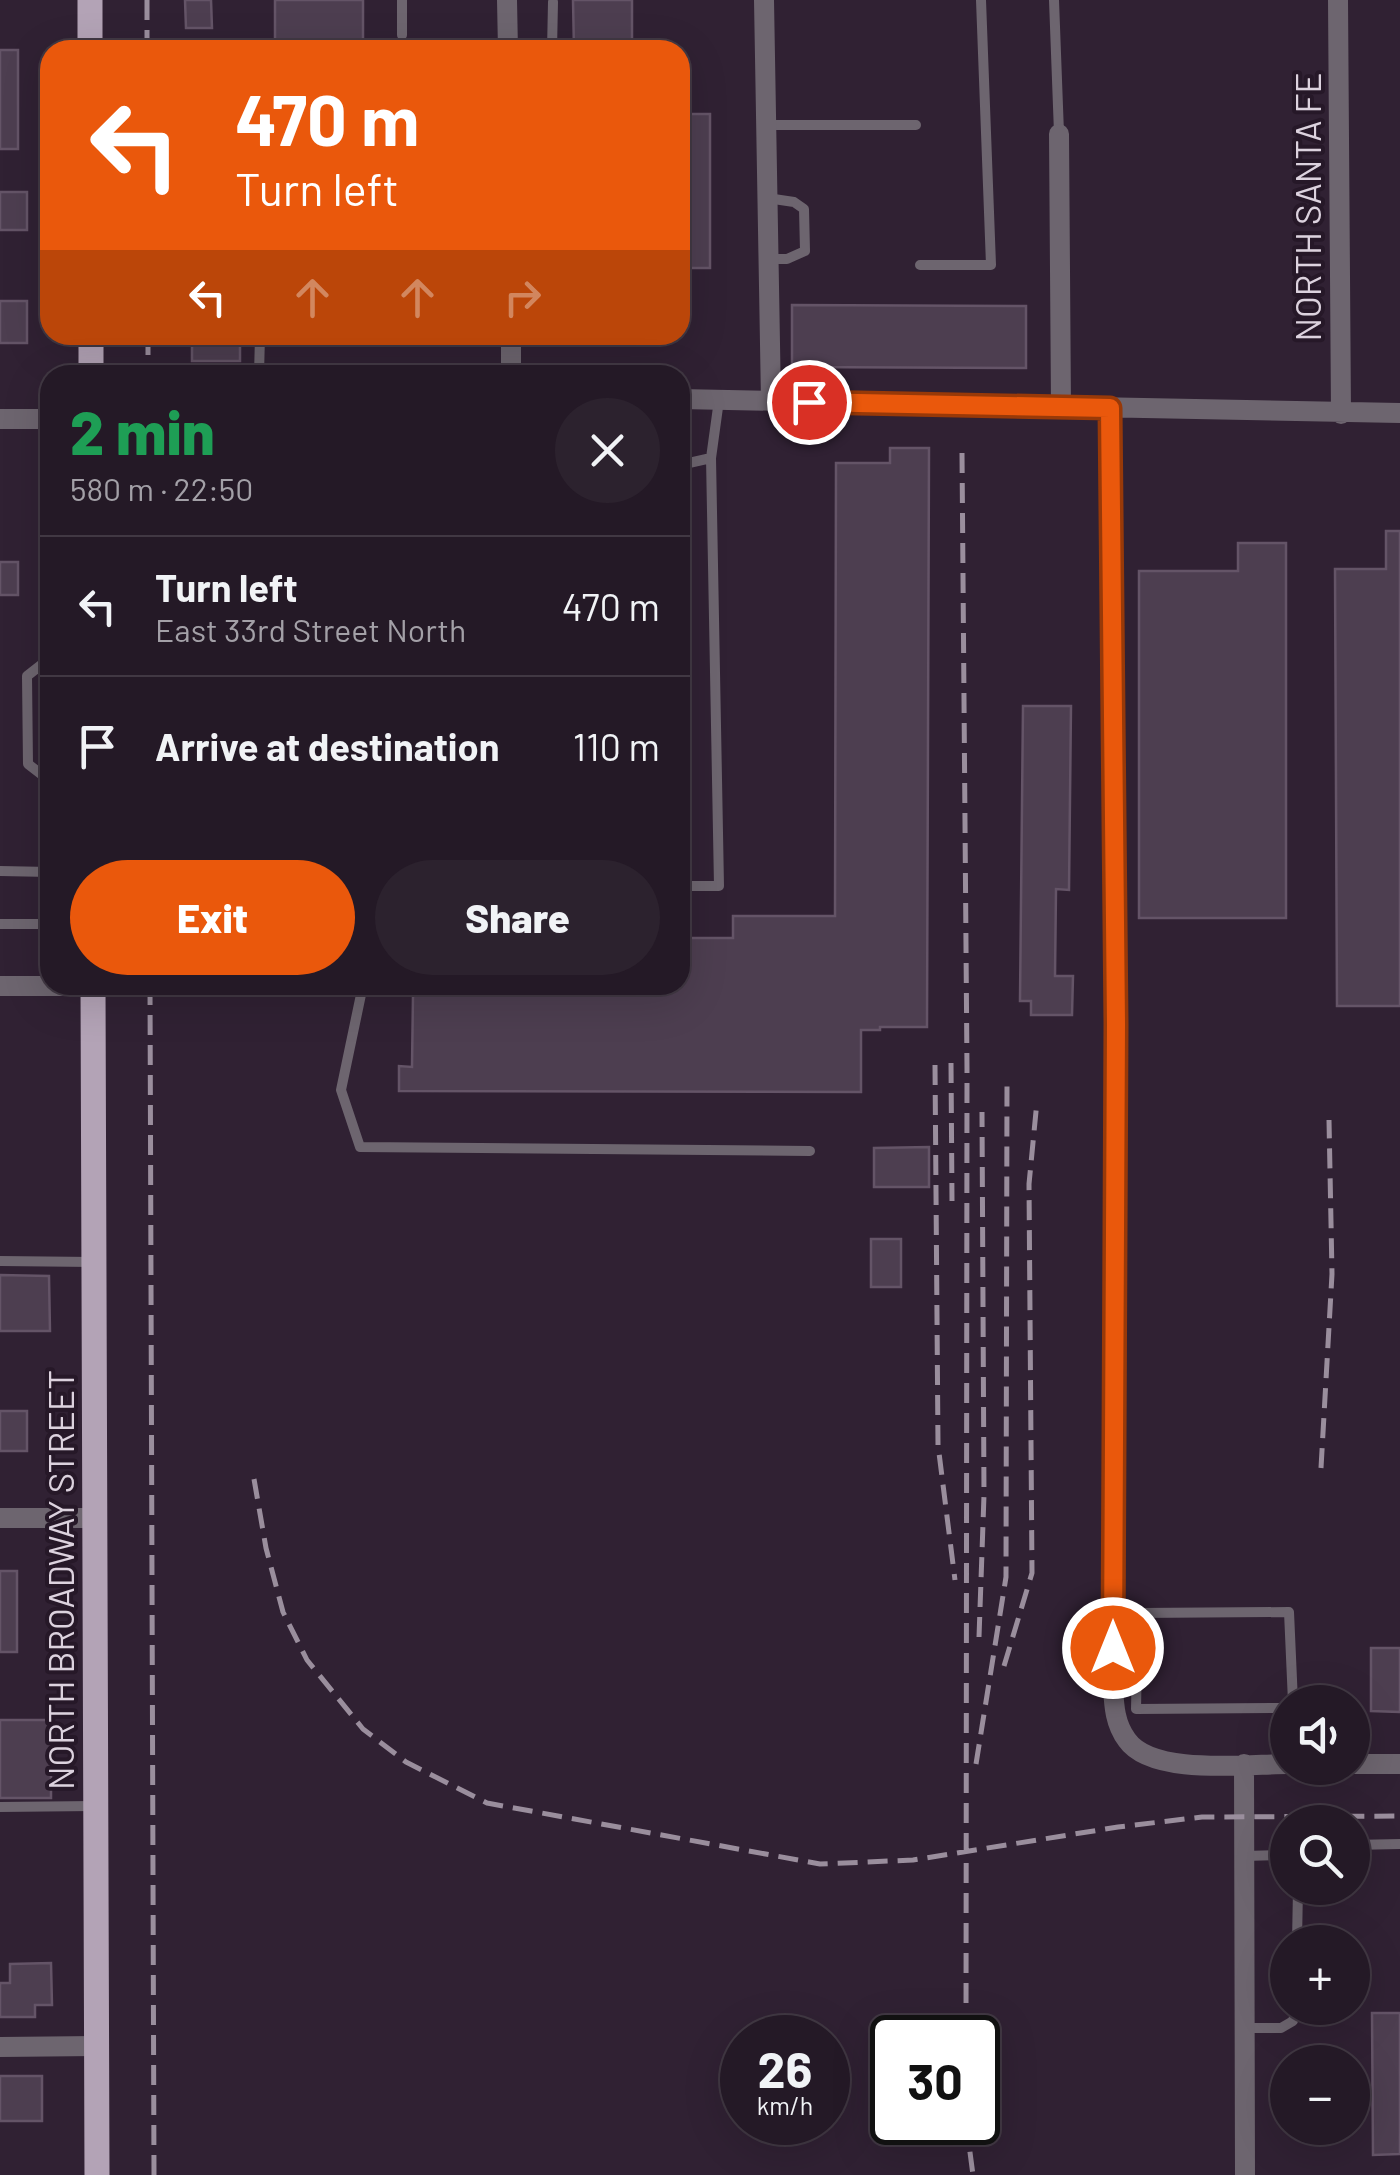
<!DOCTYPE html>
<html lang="en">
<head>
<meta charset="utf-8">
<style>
  :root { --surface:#241926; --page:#2c222e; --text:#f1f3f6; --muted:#a3a0a7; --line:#413843; --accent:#ea580c }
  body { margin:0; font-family:Barlow,sans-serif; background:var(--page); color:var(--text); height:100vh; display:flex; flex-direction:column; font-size:38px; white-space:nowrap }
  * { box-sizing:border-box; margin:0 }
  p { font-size:32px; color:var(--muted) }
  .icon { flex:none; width:55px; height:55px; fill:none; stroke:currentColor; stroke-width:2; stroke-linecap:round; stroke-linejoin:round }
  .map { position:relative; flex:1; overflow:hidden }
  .side { position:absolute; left:40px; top:365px; width:650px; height:630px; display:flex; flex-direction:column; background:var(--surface); border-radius:30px; box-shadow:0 10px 40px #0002,0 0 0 2px var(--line) }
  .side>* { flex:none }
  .hud { position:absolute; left:40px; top:40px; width:650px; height:305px; border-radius:30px; box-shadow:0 10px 40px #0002,0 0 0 2px var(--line); background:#ea580c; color:#fff; overflow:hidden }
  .controls { position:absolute; left:1270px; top:1685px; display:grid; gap:20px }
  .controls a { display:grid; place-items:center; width:100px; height:100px; border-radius:50%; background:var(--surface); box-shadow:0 10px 40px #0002,0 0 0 2px var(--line); font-size:50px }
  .speed { position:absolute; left:720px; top:2015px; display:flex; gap:20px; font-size:50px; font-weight:700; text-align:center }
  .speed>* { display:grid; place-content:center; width:130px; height:130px; border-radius:50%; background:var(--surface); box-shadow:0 10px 40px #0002,0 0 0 2px var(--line); line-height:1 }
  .speed small { font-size:25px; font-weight:400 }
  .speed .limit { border:5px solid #111; border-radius:15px; background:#fff; color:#111 }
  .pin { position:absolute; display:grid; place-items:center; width:85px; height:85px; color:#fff; margin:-42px; border:5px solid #fff; border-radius:50%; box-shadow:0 2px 10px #0007 }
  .me { position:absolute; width:110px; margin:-55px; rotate:0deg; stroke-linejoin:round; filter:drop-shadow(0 0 8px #0008) }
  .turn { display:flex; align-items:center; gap:35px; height:210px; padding:0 30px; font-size:45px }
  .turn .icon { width:130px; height:130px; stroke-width:2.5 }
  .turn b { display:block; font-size:70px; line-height:85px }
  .lanes { display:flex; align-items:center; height:95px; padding:0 30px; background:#0003; justify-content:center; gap:50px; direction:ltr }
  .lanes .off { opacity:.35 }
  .round { display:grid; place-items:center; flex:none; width:105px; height:105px; border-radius:52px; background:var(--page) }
  .overview { display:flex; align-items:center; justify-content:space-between; height:170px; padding:0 30px }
  h1 { font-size:60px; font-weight:800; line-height:75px; color:#1e9e55 }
  .primary-button { display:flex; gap:20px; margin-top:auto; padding:20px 30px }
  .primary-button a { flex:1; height:115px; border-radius:60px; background:var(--accent); color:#fff; font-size:40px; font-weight:800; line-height:115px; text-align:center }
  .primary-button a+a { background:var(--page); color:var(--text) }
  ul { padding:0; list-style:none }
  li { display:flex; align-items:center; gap:30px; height:140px; padding:0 30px; border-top:2px solid var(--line) }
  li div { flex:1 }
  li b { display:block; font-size:38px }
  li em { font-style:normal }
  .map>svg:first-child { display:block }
  .building { fill:#4d3e50; stroke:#645467; stroke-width:2.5 }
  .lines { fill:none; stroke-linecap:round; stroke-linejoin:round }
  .lane { stroke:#6d656f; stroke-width:10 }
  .street { stroke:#6d656f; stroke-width:20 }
  .primary { stroke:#b3a3b6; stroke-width:25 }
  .rail { stroke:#9a8e9d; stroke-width:5; stroke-dasharray:20 10; stroke-linecap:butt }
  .route-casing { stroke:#983908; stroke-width:25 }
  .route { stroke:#ea580c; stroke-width:18 }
  .labels { text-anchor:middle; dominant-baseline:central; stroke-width:8; stroke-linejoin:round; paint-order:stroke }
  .street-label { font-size:35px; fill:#dcd2de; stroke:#261828 }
</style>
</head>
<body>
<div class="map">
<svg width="1400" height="2175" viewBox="0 0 1400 2175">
  <rect width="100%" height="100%" fill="#302133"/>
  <path class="building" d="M185 0H211L212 28H186Z
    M275 0H363V50H275Z
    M573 0H632V50H574Z
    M0 50H18V149H0Z
    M680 114H710V268H680Z
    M0 192H27V230H0Z
    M0 301H27V343H0Z
    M792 305 1026 306V368L792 367Z
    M192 336H240V361H192Z
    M890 448H929L927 1027H880V1030H861V1092L399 1091V1066L412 1067 413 995H422V985H680V938H733V916H835L836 463H890Z
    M1386 531H1400V1006H1337L1335 569H1386Z
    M1238 543H1286V918H1139V571H1238Z
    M0 562H18V595H0Z
    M1023 706H1071L1069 890 1056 889 1055 976H1073L1072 1015H1031V1001H1020Z
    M929 1147V1187H874V1148Z
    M871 1239H901V1287H871Z
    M0 1275 49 1276 50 1331H0Z
    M0 1411H27V1451H0Z
    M0 1571H17V1652H0Z
    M1371 1648H1400V1712L1371 1711Z
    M0 1720H51V1798H0Z
    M51 1963 52 2005H35V2017H0V1983H10V1964Z
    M1372 2013H1400V2154L1373 2155Z
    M0 2076H42V2121H0Z"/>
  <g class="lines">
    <path class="lane" d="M1054 0 1059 133
      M402 35V0
      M552 50 553 2
      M766 125H916
      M767 259H787L805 251 804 209 794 202 767 198
      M920 265H991L981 0
      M259 375 260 335
      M680 465 711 458 719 400
      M50 658 27 676 28 764 50 781
      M0 871 50 872
      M680 886H719L711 458
      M0 924H41L50 914
      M363 985 341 1090 360 1147 810 1151
      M0 1261 93 1262
      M1288 1708 1136 1709 1138 1613 1289 1612 1293 1702
      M0 1807 94 1806
      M1352 1845 1400 1844
      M1244 1856 1288 1855
      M1297 1942 1298 1888
      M1245 2028H1281L1293 2021 1296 2008"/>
    <path class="street" d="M507 0 508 50
      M764 0 771 401
      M1338 0 1341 414
      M1059 134 1061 407
      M511 335V375
      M680 399 1400 413
      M1110 409 1116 1024 1113 1687C1114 1706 1115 1724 1127 1740 1152 1776 1247 1764 1288 1764
      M0 419H50
      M0 986H93
      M0 1518H94
      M1244 1764 1245 2175
      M1352 1764H1400
      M0 2047 96 2046"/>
    <path class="primary" d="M90 0V50
      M91 335V375
      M93 985 97 2175"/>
    <path class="rail" d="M147 0V50
      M148 335V375
      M962 453 967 1069 966 2038
      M150 985 154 2175
      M951 1063 952 1201
      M935 1065 938 1445 955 1580
      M1321 1468 1332 1274 1329 1120
      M254 1479 266 1548 283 1612 307 1660 363 1729 406 1762 487 1803 820 1864 913 1860 1118 1827 1202 1817 1400 1816
      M979 1637 984 1495 982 1112
      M1004 1666 1032 1573 1029 1184 1037 1101
      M976 1764 1006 1577 1007 1081
      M966 2122 973 2175"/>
  </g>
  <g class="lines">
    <defs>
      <path id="route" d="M809 402 1110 408 1116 1024 1113 1648"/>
    </defs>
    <use href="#route" class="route-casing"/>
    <use href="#route" class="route"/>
  </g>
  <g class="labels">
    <g class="street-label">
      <text transform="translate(1307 207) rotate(-90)">NORTH SANTA FE</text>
      <text transform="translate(60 1580) rotate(-90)">NORTH BROADWAY STREET</text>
    </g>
  </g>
</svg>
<div class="controls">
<a><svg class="icon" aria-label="sound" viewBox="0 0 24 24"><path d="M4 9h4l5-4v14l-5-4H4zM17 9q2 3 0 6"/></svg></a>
<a><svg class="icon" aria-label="search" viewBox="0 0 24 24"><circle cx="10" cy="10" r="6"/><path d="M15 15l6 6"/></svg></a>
<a>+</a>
<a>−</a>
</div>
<div class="speed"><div>26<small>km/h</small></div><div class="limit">30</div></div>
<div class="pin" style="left:809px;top:402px;background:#d93025"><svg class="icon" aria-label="arrive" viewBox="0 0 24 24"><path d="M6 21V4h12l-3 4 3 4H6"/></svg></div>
<svg class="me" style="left:1113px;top:1648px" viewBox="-20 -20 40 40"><circle r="17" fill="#ea580c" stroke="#fff" stroke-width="3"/><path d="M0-11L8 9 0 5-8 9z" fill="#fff"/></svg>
<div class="hud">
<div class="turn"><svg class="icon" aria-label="left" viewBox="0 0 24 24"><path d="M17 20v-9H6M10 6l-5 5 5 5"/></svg><div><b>470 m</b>Turn left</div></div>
<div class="lanes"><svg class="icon" aria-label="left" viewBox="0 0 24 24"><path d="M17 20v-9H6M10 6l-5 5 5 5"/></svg><svg class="icon off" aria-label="ahead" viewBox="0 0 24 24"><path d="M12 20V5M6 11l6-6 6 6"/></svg><svg class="icon off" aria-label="ahead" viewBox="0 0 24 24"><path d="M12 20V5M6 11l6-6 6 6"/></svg><svg class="icon off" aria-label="right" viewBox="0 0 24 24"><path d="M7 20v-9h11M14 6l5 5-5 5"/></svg></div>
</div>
<section class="side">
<div class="overview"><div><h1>2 min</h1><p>580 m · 22:50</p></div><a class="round"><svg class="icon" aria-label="close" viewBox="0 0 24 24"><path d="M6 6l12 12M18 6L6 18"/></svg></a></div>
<ul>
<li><svg class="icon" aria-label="left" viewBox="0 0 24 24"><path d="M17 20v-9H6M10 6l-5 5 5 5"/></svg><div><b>Turn left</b><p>East 33rd Street North</p></div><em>470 m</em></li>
<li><svg class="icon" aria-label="arrive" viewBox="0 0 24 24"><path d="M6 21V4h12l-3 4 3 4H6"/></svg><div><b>Arrive at destination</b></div><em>110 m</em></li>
</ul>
<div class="primary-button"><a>Exit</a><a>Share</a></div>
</section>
</div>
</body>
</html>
